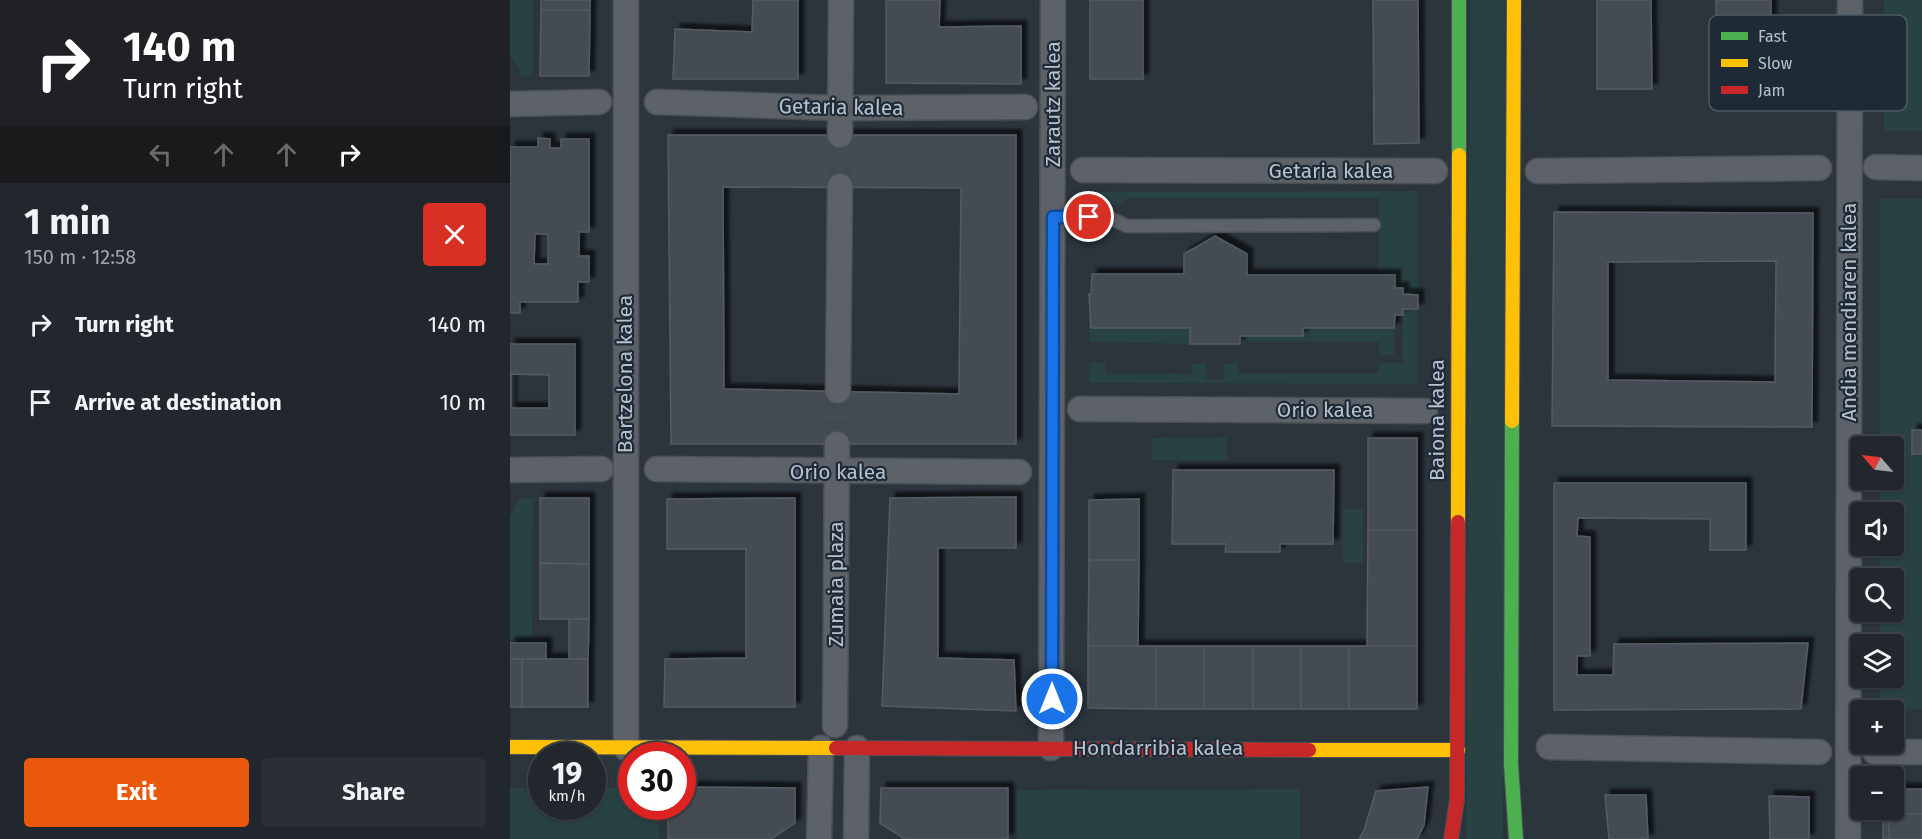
<!DOCTYPE html>
<html lang="en">
<head>
<meta charset="utf-8">
<style>
  :root { --surface:#21272d; --page:#292f35; --text:#f1f3f6; --muted:#a2a5aa; --line:#3e4449; --accent:#ea580c }
  body { margin:0; font-family:"Fira Sans",sans-serif; background:var(--page); color:var(--text); height:100vh; display:flex; flex-direction:column; font-size:22px; white-space:nowrap }
  * { box-sizing:border-box; margin:0 }
  p { font-size:20px; color:var(--muted) }
  .icon { flex:none; width:33px; height:33px; fill:none; stroke:currentColor; stroke-width:2; stroke-linecap:round; stroke-linejoin:round }
  .map { position:relative; flex:1; overflow:hidden }
  .side { display:flex; flex-direction:column; background:var(--surface); width:510px }
  .side>* { flex:none }
  .banner { background:#202124; color:#fff; overflow:hidden }
  .needle { width:39px; rotate:298deg }
  .buttons { position:absolute; left:1340px; top:436px; display:grid; gap:12px }
  .buttons a { display:grid; place-items:center; width:54px; height:54px; border-radius:6px; background:var(--surface); box-shadow:0 2px 4px #0004,0 0 0 2px var(--line); font-size:30px }
  .speed { position:absolute; left:18px; top:742px; display:flex; gap:12px; font-size:30px; font-weight:700; text-align:center }
  .speed>* { display:grid; place-content:center; width:78px; height:78px; border-radius:50%; background:var(--surface); box-shadow:0 2px 4px #0004,0 0 0 2px var(--line); line-height:1 }
  .speed small { font-size:15px; font-weight:400 }
  .speed .limit { border:9px solid #d22; background:#fff; color:#111 }
  .pin { position:absolute; display:grid; place-items:center; width:51px; height:51px; color:#fff; margin:-26px; border:3px solid #fff; border-radius:50%; box-shadow:0 2px 6px #0007 }
  .me { position:absolute; width:66px; margin:-33px; rotate:0deg; stroke-linejoin:round; filter:drop-shadow(0 0 4px #0008) }
  .turn { display:flex; align-items:center; gap:21px; height:126px; padding:0 24px; font-size:27px }
  .turn .icon { width:78px; height:78px; stroke-width:2.5 }
  .turn b { display:block; font-size:42px; line-height:51px }
  .lanes { display:flex; align-items:center; height:57px; padding:0 24px; background:#0003; justify-content:center; gap:30px; direction:ltr }
  .lanes .off { opacity:.35 }
  .round { display:grid; place-items:center; flex:none; width:63px; height:63px; border-radius:6px; background:var(--page) }
  .summary { display:flex; align-items:center; justify-content:space-between; height:102px; padding:0 24px }
  h1 { font-size:36px; font-weight:700; line-height:45px }
  .action { display:flex; gap:12px; margin-top:auto; padding:12px 24px }
  .action a { flex:1; height:69px; border-radius:6px; background:var(--accent); color:#fff; font-size:24px; font-weight:700; line-height:69px; text-align:center }
  .action a+a { background:var(--page); color:var(--text) }
  ul { padding:0; list-style:none }
  li { display:flex; align-items:center; gap:18px; height:78px; padding:0 24px }
  li div { flex:1 }
  li b { display:block; font-size:22px }
  li em { font-style:normal }
  main { display:flex; flex:1; min-height:0 }
  .map>svg:first-child { display:block }
  .green { fill:#284142 }
  .building { fill:#444b52; stroke:#545c63; stroke-width:1.5; fill-rule:evenodd; filter:url(#shadow) }
  .lines { fill:none; stroke-linecap:round; stroke-linejoin:round }
  .street-tunnel { stroke:#414952; stroke-width:24; stroke-dasharray:24 12; stroke-linecap:butt }
  .lane-casing { stroke:#4a5056; stroke-width:15 }
  .street-casing { stroke:#4a5056; stroke-width:27 }
  .fast-casing { stroke:#4a5056; stroke-width:16 }
  .slow-casing { stroke:#4a5056; stroke-width:16 }
  .jam-casing { stroke:#4a5056; stroke-width:16 }
  .lane { stroke:#5d6269; stroke-width:12 }
  .street { stroke:#5d6269; stroke-width:24 }
  .fast { stroke:#4caf50; stroke-width:14 }
  .slow { stroke:#ffc107; stroke-width:14 }
  .jam { stroke:#c62828; stroke-width:14 }
  .route-casing { stroke:#114b97; stroke-width:15 }
  .route { stroke:#1a73e8; stroke-width:10 }
  .labels { text-anchor:middle; dominant-baseline:central; stroke-width:4.5; stroke-linejoin:round; paint-order:stroke }
  .street-label { font-size:21px; fill:#b7c1cc; stroke:#1e2b37 }
  .key { fill:#1e2b37; stroke:#4c5864; stroke-width:1.5 }
  .key-label { font-size:16px; fill:#b7c1cc }
</style>
</head>
<body>
<main>
<section class="side">
<div class="banner">
<div class="turn"><svg class="icon" aria-label="right" viewBox="0 0 24 24"><path d="M7 20v-9h11M14 6l5 5-5 5"/></svg><div><b>140 m</b>Turn right</div></div>
<div class="lanes"><svg class="icon off" aria-label="left" viewBox="0 0 24 24"><path d="M17 20v-9H6M10 6l-5 5 5 5"/></svg><svg class="icon off" aria-label="ahead" viewBox="0 0 24 24"><path d="M12 20V5M6 11l6-6 6 6"/></svg><svg class="icon off" aria-label="ahead" viewBox="0 0 24 24"><path d="M12 20V5M6 11l6-6 6 6"/></svg><svg class="icon" aria-label="right" viewBox="0 0 24 24"><path d="M7 20v-9h11M14 6l5 5-5 5"/></svg></div>
</div>
<div class="summary"><div><h1>1 min</h1><p>150 m · 12:58</p></div><a class="round" style="background:#d93025;color:#fff"><svg class="icon" aria-label="close" viewBox="0 0 24 24"><path d="M6 6l12 12M18 6L6 18"/></svg></a></div>
<ul>
<li><svg class="icon" aria-label="right" viewBox="0 0 24 24"><path d="M7 20v-9h11M14 6l5 5-5 5"/></svg><div><b>Turn right</b></div><em>140 m</em></li>
<li><svg class="icon" aria-label="arrive" viewBox="0 0 24 24"><path d="M6 21V4h12l-3 4 3 4H6"/></svg><div><b>Arrive at destination</b></div><em>10 m</em></li>
</ul>
<div class="action"><a>Exit</a><a>Share</a></div>
</section>
<div class="map">
<svg width="1412" height="839" viewBox="0 0 1412 839">
  <defs>
    <filter id="shadow"><feDropShadow dx="5.5" dy="-5.5" stdDeviation="1.5" flood-color="#0009"/></filter>
  </defs>
  <rect width="100%" height="100%" fill="#2c343c"/>
  <path class="green" d="M0 0H23V75L12 76 0 55Z
    M960 0H995L993 839H956Z
    M1374 0H1412V131H1374Z
    M907 191 908 295 893 294V289L885 288 884 275H869V198H617L612 204 579 205V192Z
    M1370 199H1412V709H1370V678H1383V645H1370V612H1383V579H1370V546H1383V513H1370V480H1383V447H1370Z
    M579 308H581L582 328H680V344L579 342Z
    M893 309H908L907 384 579 383V363H595L596 373 682 374V364L696 363 697 380 713 379 714 364 728 363V374H869V363H892Z
    M793 328H884V355H869V342L730 341V336H793Z
    M716 437 717 460H642L641 438Z
    M10 498H23L22 639H0V516Z
    M833 509H853V563H833Z
    M0 788H31L32 807H82L83 788H121L122 807H149V839H0Z
    M790 789V839H507V790Z"/>
  <path class="building" d="M31 0H80V10H31Z
    M243 0H288V79H163L165 29 242 32Z
    M376 0H430L429 27 511 26V84L376 83Z
    M580 0H633V79H580Z
    M863 0H908L909 143 864 144Z
    M1087 0H1141L1142 89H1087Z
    M1206 0H1261V89H1207Z
    M31 10H80L79 76H30Z
    M158 135H506V444H161ZM213 187 451 188 449 394 214 389Z
    M28 138 40 139V148H51V139H79V232H69V256H79V282H68V302H10V313H0V147H28ZM25 234H38V264H24Z
    M1044 212 1303 213 1302 427 1042 426ZM1266 261 1265 382 1098 380V262Z
    M705 236 737 254V275H885V288H893V294L908 295V309H893V315H885L884 328H793V336H730V344H680V328H581L579 294H581L582 274H674V254Z
    M0 344H65V435H0ZM1 374 39 375V408H1Z
    M1402 430H1412V454H1402Z
    M858 438H907V530H858Z
    M663 470H824L823 544H770V552H715L716 544H662Z
    M1044 483H1236V550H1200V519L1068 518 1067 536 1080 537V656H1067V675H1103L1104 644 1298 643 1291 709 1044 710Z
    M506 497V548H428V658L504 660 506 711 372 706 380 498Z
    M30 498H79V564L30 563Z
    M285 498V707H154L155 659 236 658V549H157V499Z
    M629 499V560H579V500Z
    M858 530H907V646H857Z
    M579 560H629L628 646H578Z
    M30 563 79 564V619H30Z
    M59 619H79L78 659H59Z
    M0 643H36V659H0Z
    M578 646H646V709L578 708Z
    M646 646H694V709H646Z
    M694 646H743V709H694Z
    M743 646H791V709H743Z
    M791 646H839V709H791Z
    M839 646H907V709H839Z
    M0 659H12V707H0Z
    M12 659H78V707H12Z
    M172 787 285 788V823L261 839H158V807H172Z
    M918 787 914 825 907 839H849L854 830 866 791Z
    M371 788H498V839H395L370 823Z
    M1383 789H1412V814H1379V810H1383Z
    M1095 795H1136L1138 839H1099Z
    M1259 796 1299 797V839H1260Z
    M1373 810H1379V839H1373Z
    M1379 814H1412V839H1379Z"/>
  <g class="lines">
    <path class="street-tunnel" d="M330 186V135
      M327 444 328 391"/>
    <defs>
      <path id="lane" d="M543 217H598L617 226 864 225"/>
      <path id="street" d="M147 102 330 108 515 107
        M0 104 89 102
        M330 135 331 0
        M1366 167 1412 168
        M573 170 925 171
        M1028 171 1309 168
        M328 391 330 186
        M570 409 915 411
        M147 469 509 472
        M0 470 91 469
        M325 725 327 444
        M1039 747 1309 752
        M116 748V0
        M541 748 543 0
        M1365 752H1412
        M309 839 311 748
        M346 839 347 748
        M1338 839 1340 0"/>
      <path id="fast" d="M949 155V0
        M1002 421 1001 764 1006 839"/>
      <path id="slow" d="M1002 421 1004 0
        M948 522 949 155
        M0 747 326 748
        M799 750H948"/>
      <path id="jam" d="M326 748 799 750
        M941 839 947 800 948 522"/>
    </defs>
    <use href="#lane" class="lane-casing"/>
    <use href="#street" class="street-casing"/>
    <use href="#fast" class="fast-casing"/>
    <use href="#slow" class="slow-casing"/>
    <use href="#jam" class="jam-casing"/>
    <use href="#lane" class="lane"/>
    <use href="#street" class="street"/>
    <use href="#fast" class="fast"/>
    <use href="#slow" class="slow"/>
    <use href="#jam" class="jam"/>
  </g>
  <g class="lines">
    <defs>
      <path id="route" d="M542 699 543 217H579"/>
    </defs>
    <use href="#route" class="route-casing"/>
    <use href="#route" class="route"/>
  </g>
  <g class="labels">
    <g class="street-label">
      <text transform="translate(543 104) rotate(-90)">Zarautz kalea</text>
      <text transform="translate(331 107) rotate(1)">Getaria kalea</text>
      <text x="821" y="171">Getaria kalea</text>
      <text transform="translate(1339 312) rotate(-90)">Andia mendiaren kalea</text>
      <text transform="translate(115 374) rotate(-90)">Bartzelona kalea</text>
      <text x="815" y="410">Orio kalea</text>
      <text transform="translate(927 420) rotate(-90)">Baiona kalea</text>
      <text x="328" y="472">Orio kalea</text>
      <text transform="translate(326 584) rotate(-90)">Zumaia plaza</text>
      <text x="648" y="748">Hondarribia kalea</text>
    </g>
  </g>
  <rect x="1199" y="15" width="198" height="96" rx="9" class="key"/>
  <rect x="1211" y="32" width="27" height="8" fill="#4caf50"/>
  <rect x="1211" y="59" width="27" height="8" fill="#ffc107"/>
  <rect x="1211" y="86" width="27" height="8" fill="#c62828"/>
  <g class="key-label">
    <text x="1248" y="42">Fast</text>
    <text x="1248" y="69">Slow</text>
    <text x="1248" y="96">Jam</text>
  </g>
</svg>
<div class="buttons">
<a><svg class="needle" viewBox="-14 -14 28 28"><path d="M0-13l5 13h-10z" fill="#e53935"/><path d="M0 13l5-13h-10z" fill="#a2a5aa"/></svg></a>
<a><svg class="icon" aria-label="sound" viewBox="0 0 24 24"><path d="M4 9h4l5-4v14l-5-4H4zM17 9q2 3 0 6"/></svg></a>
<a><svg class="icon" aria-label="search" viewBox="0 0 24 24"><circle cx="10" cy="10" r="6"/><path d="M15 15l6 6"/></svg></a>
<a><svg class="icon" aria-label="layers" viewBox="0 0 24 24"><path d="M12 4l9 5-9 5-9-5zM3 14l9 5 9-5"/></svg></a>
<a>+</a>
<a>−</a>
</div>
<div class="speed"><div>19<small>km/h</small></div><div class="limit">30</div></div>
<div class="pin" style="left:579px;top:217px;background:#d93025"><svg class="icon" aria-label="arrive" viewBox="0 0 24 24"><path d="M6 21V4h12l-3 4 3 4H6"/></svg></div>
<svg class="me" style="left:542px;top:699px" viewBox="-20 -20 40 40"><circle r="17" fill="#1a73e8" stroke="#fff" stroke-width="3"/><path d="M0-11L8 9 0 5-8 9z" fill="#fff"/></svg>
</div>
</main>
</body>
</html>
